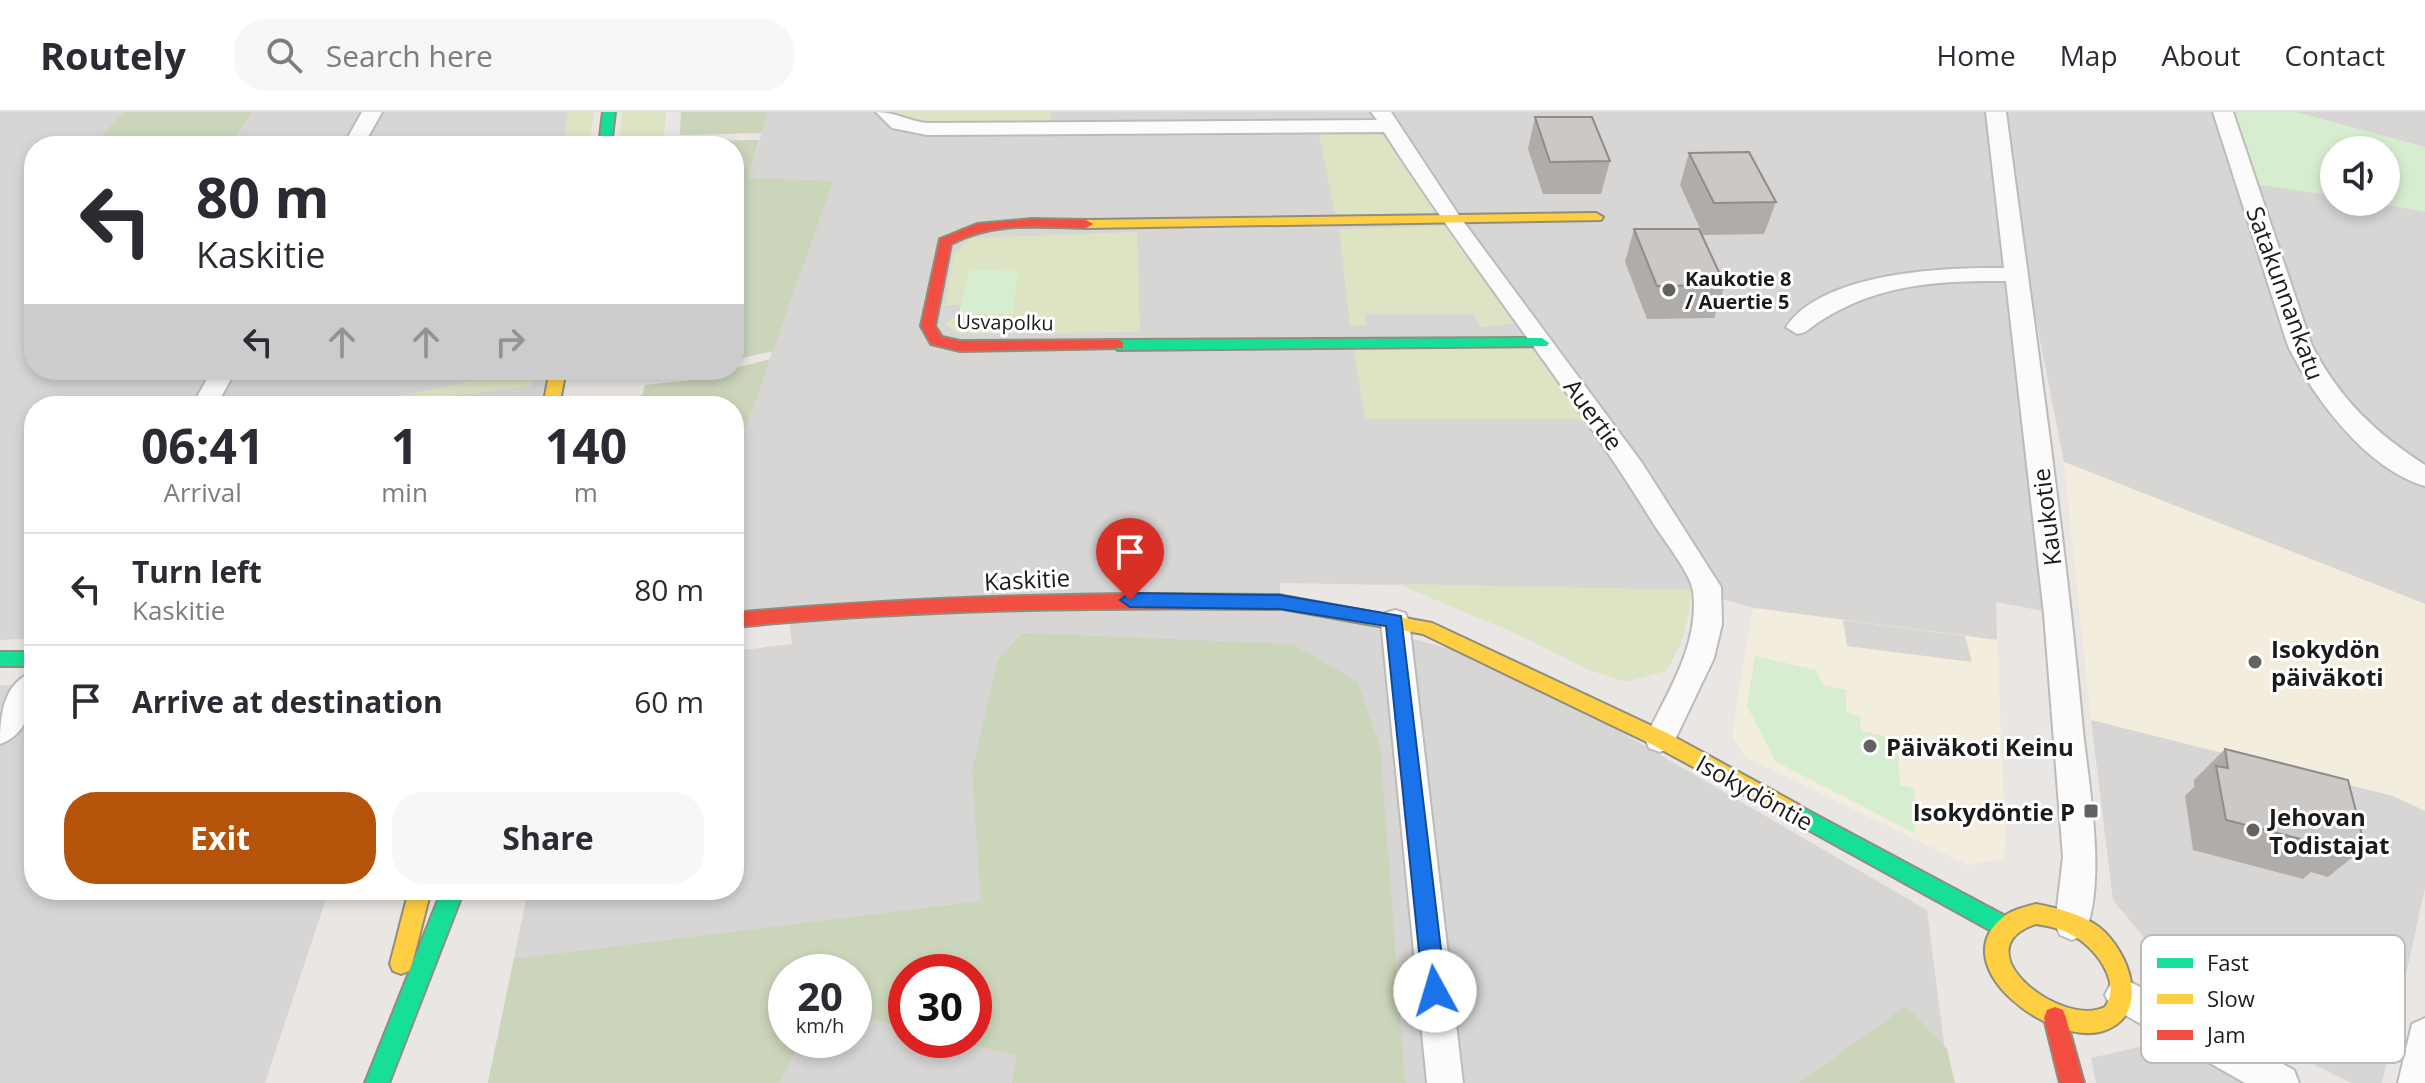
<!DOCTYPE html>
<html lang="en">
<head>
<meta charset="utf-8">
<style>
  :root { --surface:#fff; --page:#f7f7f7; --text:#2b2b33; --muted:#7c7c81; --line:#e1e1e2; --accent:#b45309 }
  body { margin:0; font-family:"Open Sans",sans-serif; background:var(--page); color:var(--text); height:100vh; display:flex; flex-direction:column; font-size:30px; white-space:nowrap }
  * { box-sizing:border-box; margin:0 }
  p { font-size:26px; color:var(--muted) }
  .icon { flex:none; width:44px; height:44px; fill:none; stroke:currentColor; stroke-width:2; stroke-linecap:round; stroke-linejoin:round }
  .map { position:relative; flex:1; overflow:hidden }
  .details { position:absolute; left:24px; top:284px; width:720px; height:504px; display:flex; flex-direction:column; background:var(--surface); border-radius:32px; box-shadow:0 4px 12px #0003 }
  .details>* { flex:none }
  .hud { position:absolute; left:24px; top:24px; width:720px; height:244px; border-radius:32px; box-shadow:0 4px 12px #0003; background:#fff; color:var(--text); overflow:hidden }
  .controls { position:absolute; left:2320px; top:24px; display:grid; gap:16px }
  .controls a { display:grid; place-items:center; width:80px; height:80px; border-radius:50%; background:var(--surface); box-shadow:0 4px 12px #0003; font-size:40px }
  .speed { position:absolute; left:768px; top:842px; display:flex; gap:16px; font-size:40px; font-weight:700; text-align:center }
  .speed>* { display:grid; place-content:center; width:104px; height:104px; border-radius:50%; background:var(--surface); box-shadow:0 4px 12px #0003; line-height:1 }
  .speed small { font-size:20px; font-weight:400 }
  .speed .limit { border:12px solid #d22; background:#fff; color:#111 }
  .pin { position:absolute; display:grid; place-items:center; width:68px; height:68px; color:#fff; margin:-82px -34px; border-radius:50% 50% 50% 0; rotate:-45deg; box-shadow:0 0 8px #0007 }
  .pin .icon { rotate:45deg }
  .me { position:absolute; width:88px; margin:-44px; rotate:354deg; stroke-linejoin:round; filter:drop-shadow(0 0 6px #0008) }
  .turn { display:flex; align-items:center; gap:28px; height:168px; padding:0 40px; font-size:36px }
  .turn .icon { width:104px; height:104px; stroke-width:2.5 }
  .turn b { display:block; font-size:56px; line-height:68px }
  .lanes { display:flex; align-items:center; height:76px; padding:0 40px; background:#0003; justify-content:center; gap:40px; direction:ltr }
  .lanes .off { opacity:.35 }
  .eta { display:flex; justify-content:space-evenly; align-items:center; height:136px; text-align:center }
  .eta b { font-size:48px; font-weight:700; line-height:56px }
  .cta { display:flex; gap:16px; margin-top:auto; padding:16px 40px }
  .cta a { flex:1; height:92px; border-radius:32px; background:var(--accent); color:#fff; font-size:32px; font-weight:700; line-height:92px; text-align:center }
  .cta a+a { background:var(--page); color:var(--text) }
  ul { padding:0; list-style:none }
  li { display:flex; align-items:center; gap:24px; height:112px; padding:0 40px; border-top:2px solid var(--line) }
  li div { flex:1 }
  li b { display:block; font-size:30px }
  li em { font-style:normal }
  header { display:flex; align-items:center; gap:48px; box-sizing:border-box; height:112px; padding:0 40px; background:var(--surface); border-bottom:2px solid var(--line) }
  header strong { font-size:38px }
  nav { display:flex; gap:44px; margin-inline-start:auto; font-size:28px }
  .search { width:560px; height:72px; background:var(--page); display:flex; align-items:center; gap:20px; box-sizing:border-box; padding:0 28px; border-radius:32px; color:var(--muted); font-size:30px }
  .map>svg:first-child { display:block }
  .residential { fill:#d8d6d5; fill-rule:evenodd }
  .education { fill:#f3edde }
  .religious { fill:#d7d6d5 }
  .grass { fill:#dde4c4 }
  .forest { fill:#cad5ba }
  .park { fill:#d7edd0 }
  .parking { fill:#d7d6d4 }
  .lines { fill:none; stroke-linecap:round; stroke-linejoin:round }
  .street-casing { stroke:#bcbbba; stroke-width:4 }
  .fast-casing { stroke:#918d7d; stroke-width:4 }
  .slow-casing { stroke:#918d7d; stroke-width:4 }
  .jam-casing { stroke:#918d7d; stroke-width:4 }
  .street { fill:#fcfbfb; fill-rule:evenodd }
  .fast { fill:#16e098; fill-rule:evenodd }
  .slow { fill:#ffcf43; fill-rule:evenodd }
  .jam { fill:#f24e42; fill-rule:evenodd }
  .wall { fill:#afacaa }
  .building { fill:#ccc8c6; stroke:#8f8c8b; stroke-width:2 }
  .route { fill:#1a73e8; stroke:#114b97; stroke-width:2 }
  .poi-dot { fill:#636261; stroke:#fff; stroke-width:3 }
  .labels { text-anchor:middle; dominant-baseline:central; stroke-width:6; stroke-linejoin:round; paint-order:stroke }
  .far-poi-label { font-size:20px; font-weight:bold; fill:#1b1b1b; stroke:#fff; text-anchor:start }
  .far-street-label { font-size:20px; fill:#1b1b1b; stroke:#fff }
  .street-label { font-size:24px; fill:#1b1b1b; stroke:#fff }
  .poi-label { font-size:24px; font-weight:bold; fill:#1b1b1b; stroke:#fff; text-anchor:start }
  .key { fill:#fff; stroke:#bbb; stroke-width:2 }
  .key-label { font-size:22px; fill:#1b1b1b }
</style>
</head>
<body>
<header>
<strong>Routely</strong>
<div class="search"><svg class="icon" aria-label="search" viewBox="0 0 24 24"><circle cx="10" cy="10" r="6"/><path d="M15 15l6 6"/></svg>Search here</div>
<nav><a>Home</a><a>Map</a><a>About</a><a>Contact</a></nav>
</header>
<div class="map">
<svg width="2425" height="971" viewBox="0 0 2425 971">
  <rect width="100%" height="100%" fill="#e9e6e3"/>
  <path class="residential" d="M0 0H591L587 34H34V258H558L551 294H34V526L0 528Z
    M768 0H2425V492L2064 350 2021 132 2058 502 1996 490 1997 528 1753 496 1691 478 1280 471V490L1504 552 1927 798 1949 971H488L528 778H734V539L792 532 788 502 734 496V315L746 314 832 70 748 66ZM2334 38H2386V90H2334ZM786 860H854V928H786ZM906 860H974V928H906Z
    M0 573 34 574V778H329L265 971H0Z
    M2178 926 2260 971H2096L2091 946Z"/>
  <path class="education" d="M2064 350 2425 492V699L2393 684 2091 608Z
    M1753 496 1997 528 2006 737 2002 747 1968 753 1745 645 1732 624Z"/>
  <path class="religious" d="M2091 608 2393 684 2425 699V776L2382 971H2351L2203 897 2113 788Z"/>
  <path class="grass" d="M568 0H594L589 34H563Z
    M622 0H666L663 34H618Z
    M896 0H1051L1049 11 917 10 901 6Z
    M1319 21H1381L1438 94 1431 102H1335Z
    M1451 114 1519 211 1481 215 1473 202H1365L1367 213 1350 214 1339 117Z
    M1137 120 1140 220 958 222 945 212 959 202 1013 201 1017 159 969 157 961 193H945L954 141 972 126Z
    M1539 236 1582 307H1365L1354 237Z
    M508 258H536L531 274 370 294 389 286 507 262Z
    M1398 472 1691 478C1689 508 1683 533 1666 559L1626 570 1589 558 1517 522Z"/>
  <path class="forest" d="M124 0H252L229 34H92Z
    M681 0H768L762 21 680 23Z
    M759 28 748 66 833 69 773 239 734 248V34H679V29Z
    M770 247 746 315H734V294H639L645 273 691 268Z
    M1023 521 1292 532 1357 569 1380 633 1405 971H1012L1017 944 954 928H974V860H906V916L854 903V860H786V928H801L780 971H488L514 847 981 789 972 659 998 547Z
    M1906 894 1947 937 1955 971H1799Z"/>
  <path class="park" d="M2229 0H2296L2425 35V100L2373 90H2386V38H2334V84L2254 72Z
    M969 157 1018 159 1013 202H959Z
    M1755 544 1816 558 1823 573 1846 578V600L1860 604 1861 619 1897 627 1900 673 1915 677V721L1776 650 1747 594Z"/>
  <path class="parking" d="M252 0H344L324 34H229Z
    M1378 202H1473L1481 215 1379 216Z
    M1797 215 1831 278 1639 271 1617 228 1624 216Z
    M1843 508 1965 524 1972 550 1847 534Z
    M2339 689 2416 706 2366 950 2273 908 2298 774 2330 772Z"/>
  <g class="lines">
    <defs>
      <path id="street" d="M362 0H382L363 34H343Z
        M876 0C896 0 908 9 927 11L1377 8 1371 0H1391L1460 105 1642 351 1721 475 1722 512 1714 546 1671 636 1660 640 1649 636 1645 627C1667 581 1700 532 1693 479 1691 462 1663 427 1653 411 1570 276 1469 153 1384 20L927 23 892 16Z
        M1986 0H2006C2033 206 2064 412 2083 619 2089 675 2107 772 2084 823L2072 828 2060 823 2055 812 2063 745 2044 502 2006 169C1932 168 1865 173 1805 220L1797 222 1786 215C1823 160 1944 155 2004 156Z
        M2213 0H2233L2312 234C2339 286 2375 321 2425 353V374C2366 357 2314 286 2288 234Z
        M212 258H236L216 294H192Z
        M1395 498 1405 501 1409 509 1463 971H1427L1381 509 1385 501Z
        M34 560C34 588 31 621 0 632 0 604 3 570 34 560Z
        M2123 866 2294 958 2299 971H2245L2111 895 2105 883 2111 871Z
        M2425 906V971H2398L2412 912Z"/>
      <path id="fast" d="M603 0H615L611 34H599Z
        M1542 226 1549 231 1547 234 1118 238 1111 233 1118 228Z
        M0 540H34V554H0Z
        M1792 690 2011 807 2014 814 2011 821 2003 824 1995 821 1785 705 1782 699 1785 693Z
        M442 778H464L389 971H365Z"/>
      <path id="slow" d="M1596 101 1603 105 1601 108 1086 116 1079 112 1086 108Z
        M550 258H566L559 294H543Z
        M1278 483 1432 511 1667 621 1799 693 1802 699 1799 705 1792 708 1785 705 1653 633 1423 522 1272 495 1269 490 1272 485Z
        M409 778H431L412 852 409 859 401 862 393 859 390 852Z
        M2036 792C2057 796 2081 802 2099 815 2129 839 2153 903 2103 919 2052 935 1943 855 2002 806 2011 798 2025 795 2036 792ZM2036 812C2048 814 2061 816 2072 823 2094 834 2123 870 2105 895 2061 917 1960 837 2036 812Z"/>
      <path id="jam" d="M1032 107 1086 108 1093 112 1086 116C1040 115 993 109 951 132L935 214 942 225 960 229 1118 228 1123 230V236L960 239 931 232 921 214 940 127 977 112Z
        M1142 482 1278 483 1284 485 1287 490 1284 495 1278 497C1096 495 915 497 734 515V501C870 488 1005 483 1142 482Z
        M2055 895 2063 898 2066 906 2084 971H2060L2044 906 2047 898Z"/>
    </defs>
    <use href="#street" class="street-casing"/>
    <use href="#fast" class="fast-casing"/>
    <use href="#slow" class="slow-casing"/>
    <use href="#jam" class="jam-casing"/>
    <use href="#street" class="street"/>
    <use href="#fast" class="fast"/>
    <use href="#slow" class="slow"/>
    <use href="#jam" class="jam"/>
  </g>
  <path class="wall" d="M1535 5 1610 49 1601 82H1543L1528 37Z
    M1689 41 1776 90 1764 122 1703 123 1680 73Z
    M1634 117 1725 173 1714 206 1647 207 1625 150Z
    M2225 637 2365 735 2328 765 2311 760 2303 767 2193 738 2185 684 2194 675V668Z"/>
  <path class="building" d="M1535 5H1592L1610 49 1550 50Z
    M1749 40 1776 90 1714 91 1689 41Z
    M1634 117H1699L1725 173 1657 174Z
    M2225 637 2348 668 2365 735 2338 729 2340 737 2226 708 2216 654 2228 656Z"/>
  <path class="route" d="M1130 481 1280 483 1401 504 1446 879 1443 886 1435 889 1427 886 1423 879 1386 514 1280 497 1130 495 1120 488Z"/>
  <g class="poi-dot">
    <circle cx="1669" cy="178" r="8"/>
    <circle cx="2255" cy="550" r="8"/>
    <circle cx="1870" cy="634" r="8"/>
    <rect x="2083" y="691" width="16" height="16" rx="4"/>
    <circle cx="2253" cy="718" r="8"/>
  </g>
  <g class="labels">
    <g class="far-poi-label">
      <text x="1685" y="166">Kaukotie 8<tspan x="1685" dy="23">/ Auertie 5</tspan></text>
    </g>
    <g class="far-street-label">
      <text transform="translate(1005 210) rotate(1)">Usvapolku</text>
    </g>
    <g class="street-label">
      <text transform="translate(2286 181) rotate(70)">Satakunnankatu</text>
      <text transform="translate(1594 302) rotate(54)">Auertie</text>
      <text transform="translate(2046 405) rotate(-97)">Kaukotie</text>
      <text transform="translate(1027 467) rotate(-3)">Kaskitie</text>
      <text transform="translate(1755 680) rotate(29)">Isokydöntie</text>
    </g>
    <g class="poi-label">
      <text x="2271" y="536">Isokydön<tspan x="2271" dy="28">päiväkoti</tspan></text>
      <text x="1886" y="634">Päiväkoti Keinu</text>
      <text x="2075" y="699" text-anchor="end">Isokydöntie P</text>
      <text x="2269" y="704">Jehovan<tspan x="2269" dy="28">Todistajat</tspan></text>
    </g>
  </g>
  <rect x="2141" y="823" width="264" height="128" rx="12" class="key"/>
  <rect x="2157" y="846" width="36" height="10" fill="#16e098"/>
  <rect x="2157" y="882" width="36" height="10" fill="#ffcf43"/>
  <rect x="2157" y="918" width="36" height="10" fill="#f24e42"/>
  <g class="key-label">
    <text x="2207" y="859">Fast</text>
    <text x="2207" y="895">Slow</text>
    <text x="2207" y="931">Jam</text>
  </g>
</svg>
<div class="controls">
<a><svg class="icon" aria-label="sound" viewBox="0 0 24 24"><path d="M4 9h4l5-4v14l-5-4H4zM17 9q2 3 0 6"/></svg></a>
</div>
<div class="speed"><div>20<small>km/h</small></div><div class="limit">30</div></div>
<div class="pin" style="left:1130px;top:488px;background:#d93025"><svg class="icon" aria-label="arrive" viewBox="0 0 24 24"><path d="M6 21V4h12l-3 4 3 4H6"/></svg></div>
<svg class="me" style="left:1435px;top:879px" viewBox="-20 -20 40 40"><circle r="19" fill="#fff"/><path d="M0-13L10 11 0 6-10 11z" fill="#1a73e8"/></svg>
<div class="hud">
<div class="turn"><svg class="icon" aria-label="left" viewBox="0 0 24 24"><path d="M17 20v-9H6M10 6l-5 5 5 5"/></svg><div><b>80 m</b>Kaskitie</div></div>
<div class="lanes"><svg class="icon" aria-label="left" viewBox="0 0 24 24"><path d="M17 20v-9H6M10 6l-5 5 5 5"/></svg><svg class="icon off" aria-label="ahead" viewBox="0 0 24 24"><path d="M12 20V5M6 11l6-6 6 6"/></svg><svg class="icon off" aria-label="ahead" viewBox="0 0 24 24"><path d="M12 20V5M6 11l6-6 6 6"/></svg><svg class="icon off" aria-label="right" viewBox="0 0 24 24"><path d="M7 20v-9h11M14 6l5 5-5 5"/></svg></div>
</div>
<section class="details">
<div class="eta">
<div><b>06:41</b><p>Arrival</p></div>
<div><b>1</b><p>min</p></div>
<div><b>140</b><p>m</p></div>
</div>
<ul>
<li><svg class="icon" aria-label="left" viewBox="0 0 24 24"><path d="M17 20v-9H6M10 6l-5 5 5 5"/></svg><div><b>Turn left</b><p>Kaskitie</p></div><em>80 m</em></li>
<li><svg class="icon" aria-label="arrive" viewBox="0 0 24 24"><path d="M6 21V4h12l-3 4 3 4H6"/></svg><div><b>Arrive at destination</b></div><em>60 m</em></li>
</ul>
<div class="cta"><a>Exit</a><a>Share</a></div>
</section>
</div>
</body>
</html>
